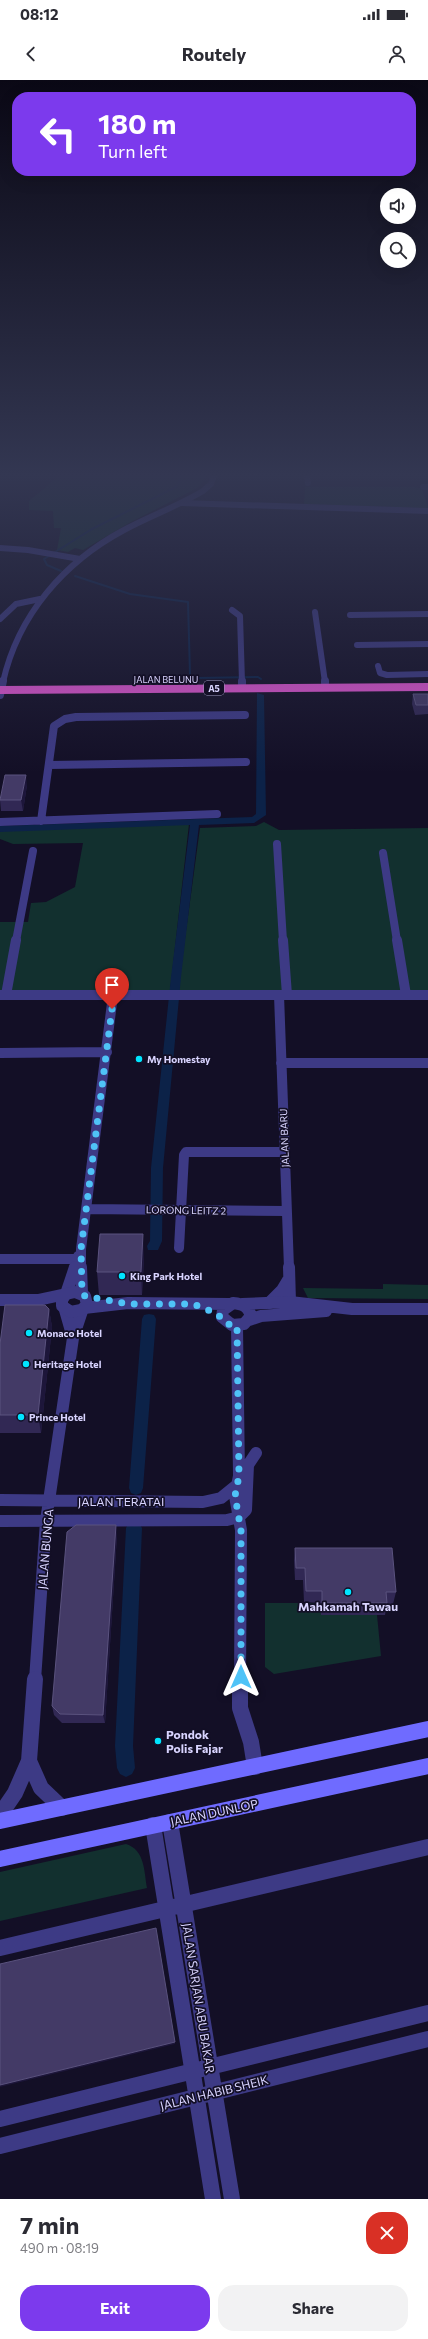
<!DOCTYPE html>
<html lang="en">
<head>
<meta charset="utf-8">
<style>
  :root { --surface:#fff; --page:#f2f2f3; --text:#2b2b33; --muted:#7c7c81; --accent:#7c3aed }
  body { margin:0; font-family:Commissioner,sans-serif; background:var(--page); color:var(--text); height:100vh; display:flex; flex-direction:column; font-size:15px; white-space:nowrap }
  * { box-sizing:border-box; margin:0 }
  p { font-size:13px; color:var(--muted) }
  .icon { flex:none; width:22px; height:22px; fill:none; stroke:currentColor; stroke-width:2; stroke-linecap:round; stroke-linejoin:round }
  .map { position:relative; height:2119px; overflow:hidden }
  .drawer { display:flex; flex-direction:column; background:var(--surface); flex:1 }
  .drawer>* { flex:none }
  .guide { position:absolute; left:12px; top:12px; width:404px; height:84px; border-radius:16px; box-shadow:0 4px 16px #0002; background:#7c3aed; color:#fff; overflow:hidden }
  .controls { position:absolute; left:380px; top:108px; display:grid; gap:8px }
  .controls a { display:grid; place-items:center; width:36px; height:36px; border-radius:50%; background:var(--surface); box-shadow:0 4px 16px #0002; font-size:20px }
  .pin { position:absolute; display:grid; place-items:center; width:34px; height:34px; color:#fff; margin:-41px -17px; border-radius:50% 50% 50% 0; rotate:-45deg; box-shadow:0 0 4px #0007 }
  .pin .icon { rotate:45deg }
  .me { position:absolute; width:44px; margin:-22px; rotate:0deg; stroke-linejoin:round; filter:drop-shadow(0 0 3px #0008) }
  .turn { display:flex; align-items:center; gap:14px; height:84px; padding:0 20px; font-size:18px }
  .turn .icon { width:52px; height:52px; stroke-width:2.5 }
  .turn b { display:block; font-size:28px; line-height:34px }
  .round { display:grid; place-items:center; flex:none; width:42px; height:42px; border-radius:16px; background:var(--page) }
  .overview { display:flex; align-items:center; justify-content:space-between; height:68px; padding:0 20px }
  h1 { font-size:24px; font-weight:700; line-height:30px }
  .primary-button { display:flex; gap:8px; margin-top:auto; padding:8px 20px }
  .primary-button a { flex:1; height:46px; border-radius:16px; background:var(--accent); color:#fff; font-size:16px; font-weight:700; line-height:46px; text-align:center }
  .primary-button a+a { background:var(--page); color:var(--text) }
  .status { display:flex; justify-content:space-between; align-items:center; height:28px; padding:0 20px; background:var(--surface); direction:ltr }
  .status svg { height:11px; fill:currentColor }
  header { display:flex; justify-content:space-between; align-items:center; height:52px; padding:0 20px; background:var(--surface); font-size:18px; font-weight:700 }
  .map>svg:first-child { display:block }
  .green { fill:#12302f }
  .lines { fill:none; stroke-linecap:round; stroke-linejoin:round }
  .stream { stroke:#0c2248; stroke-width:2 }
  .canal { fill:#0c2248; fill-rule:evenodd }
  .minor-far4 { stroke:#3d3a85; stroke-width:6 }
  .minor-far3 { stroke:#3d3a85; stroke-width:8 }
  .minor-far2 { stroke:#3d3a85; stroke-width:10 }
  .minor-far1 { stroke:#3d3a85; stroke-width:12 }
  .minor { stroke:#3d3a85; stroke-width:16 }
  .tertiary-far2 { stroke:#3d3a85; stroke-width:6 }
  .tertiary-far1 { stroke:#3d3a85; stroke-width:8 }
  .tertiary { stroke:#3d3a85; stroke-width:12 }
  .secondary { stroke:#6f6bff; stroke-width:16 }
  .trunk { stroke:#e055d1; stroke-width:8 }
  .wall { fill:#312854 }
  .shaded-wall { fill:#1d163a }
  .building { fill:#433a66; stroke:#5a527e }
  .route { stroke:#4fc3f7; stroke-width:7; stroke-dasharray:0 12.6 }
  .poi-dot { fill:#00e5ff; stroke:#130f26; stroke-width:1.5 }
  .labels { text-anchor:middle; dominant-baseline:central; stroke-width:3.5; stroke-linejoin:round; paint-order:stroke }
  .far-street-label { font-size:9px; fill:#d9d4ff; stroke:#130f26 }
  .shield { fill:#130f26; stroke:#9e99be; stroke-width:1 }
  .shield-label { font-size:9px; font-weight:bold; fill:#d9d4ff }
  .poi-label { font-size:10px; font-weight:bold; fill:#d9d4ff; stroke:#130f26; text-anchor:start }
  .street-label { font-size:10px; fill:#d9d4ff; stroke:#130f26 }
  .near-street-label { font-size:12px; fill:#d9d4ff; stroke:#130f26 }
  .near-poi-label { font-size:12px; font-weight:bold; fill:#d9d4ff; stroke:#130f26 }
</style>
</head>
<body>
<div class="status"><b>08:12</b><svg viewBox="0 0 49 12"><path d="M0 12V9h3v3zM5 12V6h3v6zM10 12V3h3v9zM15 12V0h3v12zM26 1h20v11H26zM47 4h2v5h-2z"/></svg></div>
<header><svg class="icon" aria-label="back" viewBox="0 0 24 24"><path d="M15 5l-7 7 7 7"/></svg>Routely<svg class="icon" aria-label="person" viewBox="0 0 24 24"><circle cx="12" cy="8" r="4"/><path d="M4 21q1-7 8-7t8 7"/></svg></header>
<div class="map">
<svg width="428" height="2119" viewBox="0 0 428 2119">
  <rect width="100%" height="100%" fill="#130f26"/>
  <path class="green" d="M59 396H207L199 407 129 443 83 470 75 468 68 472 57 470 61 448H54L53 431 29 430V421Z
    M305 407H415L422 409 428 428 304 424Z
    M264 742 279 750 428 748V910H178L200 748 256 746Z
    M189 744 170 911H0V842H28L31 823 46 822 75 807 83 763 13 764 0 759V751Z
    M383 1204 428 1205V1219L308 1218 303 1208 383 1209Z
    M265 1523H320L321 1535H377L381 1576 274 1594 265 1587Z
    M126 1764C145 1770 144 1791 147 1808L0 1841V1792Z"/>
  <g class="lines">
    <path class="stream" d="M61 491 47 485 44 479 92 449 176 407 180 401V396
      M75 496 130 514 188 522 190 595 197 598 258 597 261 599"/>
    <path class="canal" d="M257 613 264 615 266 735 254 743 199 745 181 897 163 1088 162 1161 158 1170H148L147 1166 150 1161 151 1088 171 897 190 745 0 752V746L252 737 256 734Z
      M149 1234 154 1235 156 1239 143 1408 141 1413 136 1415 131 1413 129 1408 142 1239 144 1235Z
      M134 1441 139 1443 142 1448 133 1666 135 1688 132 1694 126 1697 120 1694 117 1688 115 1666 126 1448 129 1443Z"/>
    <path class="minor-far4" d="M307 396 308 403
      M423 407H428
      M182 423 428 431
      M0 468 28 470 80 479
      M232 530 240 536 242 602
      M315 532 325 602
      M350 535 428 534
      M0 539 16 524 40 519
      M357 565 428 564
      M378 586 380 593 387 595 428 594"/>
    <path class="minor-far3" d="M242 601V604
      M325 601V603
      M49 685 246 682
      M41 741 54 646 65 639 76 637 245 635
      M0 742 217 734
      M277 764 283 861
      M383 773 397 861
      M16 861 33 771"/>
    <path class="minor-far2" d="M283 860 287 915
      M397 860 406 915
      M0 915H428
      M6 915 16 860
      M279 915 289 1188
      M0 973 107 972
      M281 983H428
      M86 1129 286 1131
      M179 1168 184 1075 186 1072H284
      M0 1179H78
      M74 1188 78 1176
      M81 1188V1169L113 915"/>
    <path class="minor-far1" d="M81 1187 82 1213
      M289 1187 290 1222
      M66 1214 75 1187
      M269 1223 282 1210 288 1200
      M65 1230 73 1258
      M237 1246 239 1396 235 1416 241 1450 240 1600
      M0 1420 203 1422 221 1418 237 1405
      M0 1441 227 1440 239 1437 246 1430 248 1385 256 1373
      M35 1600 46 1441 73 1258 82 1231"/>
    <path class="minor" d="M240 1599V1628L251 1662 255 1687
      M29 1681 41 1708 62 1728
      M0 1735 15 1713 29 1681 35 1599
      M170 1742 232 2119
      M153 1745 213 2119
      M0 1868 428 1767
      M0 2039 428 1933
      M0 2066 428 1959"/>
    <path class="tertiary-far2" d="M3 602C18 535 64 482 124 450 150 436 178 426 203 411L211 404 214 396"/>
    <path class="tertiary-far1" d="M0 615 3 601"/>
    <path class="tertiary" d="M75 1212 85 1216 87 1225 81 1230 71 1232 62 1226V1220L66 1214Z
      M0 1220H38L66 1214
      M233 1223C243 1224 248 1226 251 1236L244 1244 232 1245 222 1237 223 1230Z
      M242 1224 290 1222 352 1229H428
      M84 1228 128 1223 229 1224
      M249 1240 261 1236 326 1231"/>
    <path class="secondary" d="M0 1741 428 1649
      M0 1779 428 1686"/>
    <path class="trunk" d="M0 610 428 607"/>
  </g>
  <path class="wall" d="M413 614H428V634L415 635 412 624Z
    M27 705 23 731H1L0 720Z
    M144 1177 142 1215H99L97 1192Z
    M49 1229 52 1247 41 1353H0V1264Z
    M117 1455 105 1643H62L54 1635 52 1626Z
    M295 1468 396 1512 393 1524H387L385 1535H321L320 1523 304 1522 303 1500H295L294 1480Z"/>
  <path class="shaded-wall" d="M26 695 27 705 23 731 21 720Z
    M143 1154 144 1177 142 1215 141 1192Z
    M49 1229 52 1247 41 1353 38 1335Z
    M116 1445 117 1455 105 1643 103 1635Z
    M175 1962V1964L0 2007V2005Z"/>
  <path class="building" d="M413 614H428V625H416Z
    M5 695H26L21 720H0Z
    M100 1154H143L141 1192H97Z
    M5 1225H45L49 1229 38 1335H0V1264Z
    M76 1445H116L103 1635 60 1634 52 1626 67 1452Z
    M295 1468H392L396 1512H386L387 1523H322V1511H306L305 1488H296Z
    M156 1848 175 1962 0 2005V1884Z"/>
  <linearGradient id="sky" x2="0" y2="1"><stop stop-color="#0a0815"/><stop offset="0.57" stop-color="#333752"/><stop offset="1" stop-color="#333752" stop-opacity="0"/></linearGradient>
  <rect width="428" height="693" fill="url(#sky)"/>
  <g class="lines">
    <path class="route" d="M112 929 81 1169 82 1213 85 1216 128 1224H193L216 1233 228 1244 237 1246 239 1396 235 1416 241 1450V1597"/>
  </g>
  <g class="poi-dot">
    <circle cx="139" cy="979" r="4"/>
    <circle cx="122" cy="1196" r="4"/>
    <circle cx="29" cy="1253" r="4"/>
    <circle cx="26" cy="1284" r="4"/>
    <circle cx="21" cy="1337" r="4"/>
    <circle cx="348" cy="1512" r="4"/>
    <circle cx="158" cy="1661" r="4"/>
  </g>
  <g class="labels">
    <g class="far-street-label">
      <text x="166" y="599">JALAN BELUNU</text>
    </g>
    <rect class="shield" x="204" y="601" width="20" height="14" rx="3"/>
    <g class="shield-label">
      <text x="214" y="608">A5</text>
    </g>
    <g class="poi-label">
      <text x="147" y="979">My Homestay</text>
      <text x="130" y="1196">King Park Hotel</text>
      <text x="37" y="1253">Monaco Hotel</text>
      <text x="34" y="1284">Heritage Hotel</text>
      <text x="29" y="1337">Prince Hotel</text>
    </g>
    <g class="street-label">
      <text transform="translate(284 1058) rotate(-92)">JALAN BARU</text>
      <text transform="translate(186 1130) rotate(1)">LORONG LEITZ 2</text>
    </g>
    <g class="near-street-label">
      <text x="121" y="1421">JALAN TERATAI</text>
      <text transform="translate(45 1469) rotate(-85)">JALAN BUNGA</text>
      <text transform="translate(214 1732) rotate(-12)">JALAN DUNLOP</text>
      <text transform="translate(199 1918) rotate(81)">JALAN SARJAN ABU BAKAR</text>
      <text transform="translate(214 2012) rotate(-14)">JALAN HABIB SHEIK</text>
    </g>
    <g class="near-poi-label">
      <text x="348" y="1526">Mahkamah Tawau</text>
      <text x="166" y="1654" text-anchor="start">Pondok<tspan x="166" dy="14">Polis Fajar</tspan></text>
    </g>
  </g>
</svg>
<div class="controls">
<a><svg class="icon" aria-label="sound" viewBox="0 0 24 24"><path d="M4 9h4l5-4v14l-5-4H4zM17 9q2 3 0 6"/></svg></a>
<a><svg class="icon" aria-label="search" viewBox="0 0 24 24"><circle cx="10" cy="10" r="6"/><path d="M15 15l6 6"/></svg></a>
</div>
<div class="pin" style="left:112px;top:929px;background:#d93025"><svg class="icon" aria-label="arrive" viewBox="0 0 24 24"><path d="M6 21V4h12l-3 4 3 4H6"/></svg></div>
<svg class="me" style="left:241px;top:1597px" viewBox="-20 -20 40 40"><path d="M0-17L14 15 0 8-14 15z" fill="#4fc3f7" stroke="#fff" stroke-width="4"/></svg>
<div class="guide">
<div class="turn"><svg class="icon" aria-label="left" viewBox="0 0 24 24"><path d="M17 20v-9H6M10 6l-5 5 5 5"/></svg><div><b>180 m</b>Turn left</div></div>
</div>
</div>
<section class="drawer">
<div class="overview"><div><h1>7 min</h1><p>490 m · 08:19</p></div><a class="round" style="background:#d93025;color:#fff"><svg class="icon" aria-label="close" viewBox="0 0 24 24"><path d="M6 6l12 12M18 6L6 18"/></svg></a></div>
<div class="primary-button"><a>Exit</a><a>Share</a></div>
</section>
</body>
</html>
